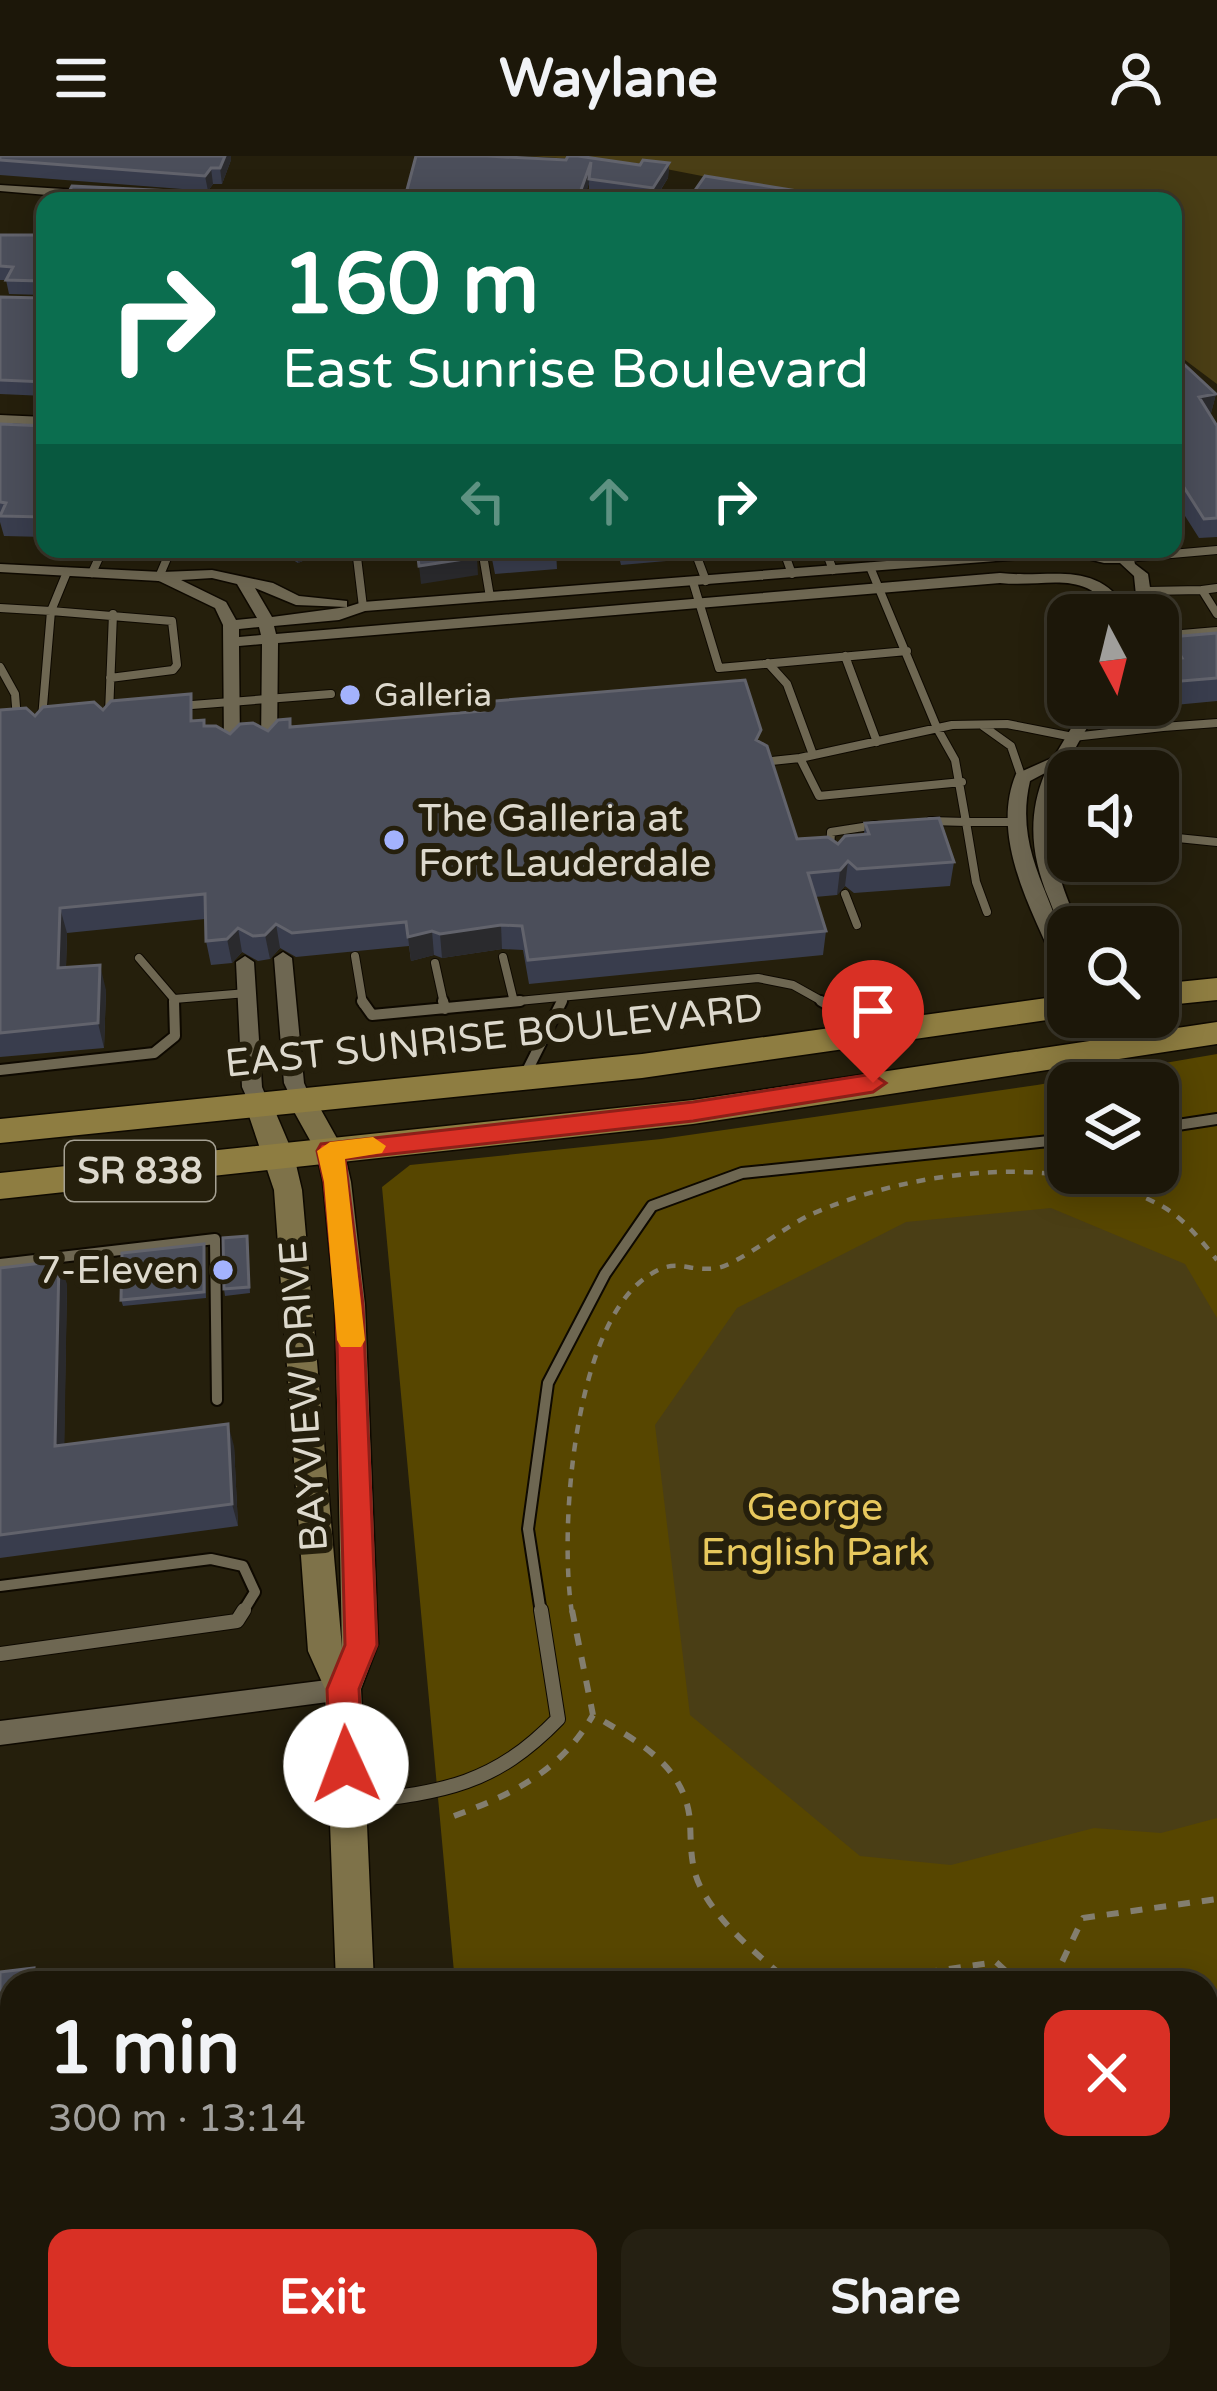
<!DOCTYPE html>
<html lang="en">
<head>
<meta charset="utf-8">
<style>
  :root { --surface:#1c1709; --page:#252012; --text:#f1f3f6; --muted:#a09f9c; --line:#3a362a; --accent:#d93025 }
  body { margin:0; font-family:"Varela Round",sans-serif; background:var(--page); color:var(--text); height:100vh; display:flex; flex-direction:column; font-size:45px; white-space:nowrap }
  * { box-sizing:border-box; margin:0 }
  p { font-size:39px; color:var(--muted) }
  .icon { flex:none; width:66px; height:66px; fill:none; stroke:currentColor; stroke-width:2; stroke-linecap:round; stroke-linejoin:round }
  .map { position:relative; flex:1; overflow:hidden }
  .panel { position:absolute; left:0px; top:1815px; width:1218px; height:420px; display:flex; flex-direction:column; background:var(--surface); border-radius:36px 36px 0 0; box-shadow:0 6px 30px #0003,0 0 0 3px var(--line) }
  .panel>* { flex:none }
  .banner { position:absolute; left:36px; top:36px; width:1146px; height:366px; border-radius:24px; box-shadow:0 6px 30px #0003,0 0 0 3px var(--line); background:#0b6e4f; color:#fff; overflow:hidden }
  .needle { width:78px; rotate:173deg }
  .fabs { position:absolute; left:1047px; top:438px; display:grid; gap:24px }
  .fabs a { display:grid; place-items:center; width:132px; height:132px; border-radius:24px; background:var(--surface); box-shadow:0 6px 30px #0003,0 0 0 3px var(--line); font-size:60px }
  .pin { position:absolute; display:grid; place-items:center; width:102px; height:102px; color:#fff; margin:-123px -51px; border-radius:50% 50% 50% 0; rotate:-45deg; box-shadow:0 0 12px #0007 }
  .pin .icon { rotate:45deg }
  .me { position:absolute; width:132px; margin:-66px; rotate:358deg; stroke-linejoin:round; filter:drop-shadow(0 0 9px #0008) }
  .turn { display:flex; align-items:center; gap:42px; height:252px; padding:0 48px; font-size:54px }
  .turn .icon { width:156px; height:156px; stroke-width:2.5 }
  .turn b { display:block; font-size:84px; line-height:102px }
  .lanes { display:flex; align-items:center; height:114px; padding:0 48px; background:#0003; justify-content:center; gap:60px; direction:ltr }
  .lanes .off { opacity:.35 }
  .round { display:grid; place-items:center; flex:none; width:126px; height:126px; border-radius:24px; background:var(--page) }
  .summary { display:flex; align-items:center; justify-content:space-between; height:204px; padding:0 48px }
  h1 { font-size:72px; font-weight:700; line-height:90px }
  .cta { display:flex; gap:24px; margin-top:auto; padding:24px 48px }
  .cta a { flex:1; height:138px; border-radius:24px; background:var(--accent); color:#fff; font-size:48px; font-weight:700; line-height:138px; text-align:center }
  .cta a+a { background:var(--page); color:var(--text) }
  header { display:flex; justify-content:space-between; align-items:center; height:156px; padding:0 48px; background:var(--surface); font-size:54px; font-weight:700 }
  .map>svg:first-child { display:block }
  .green { fill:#574600; fill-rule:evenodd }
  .water { fill:#4a3e15 }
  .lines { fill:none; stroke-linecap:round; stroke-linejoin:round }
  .lane-far2-casing { stroke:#0e0900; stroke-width:10 }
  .lane-far1-casing { stroke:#0e0900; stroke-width:14 }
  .lane-casing { stroke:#0e0900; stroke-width:16 }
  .street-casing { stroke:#0e0900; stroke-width:3 }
  .secondary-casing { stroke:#0e0900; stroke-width:3 }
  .primary-casing { stroke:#0e0900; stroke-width:3 }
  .path-far1 { stroke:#837e6f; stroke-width:4.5; stroke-dasharray:9 9; stroke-linecap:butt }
  .path { stroke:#837e6f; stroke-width:6; stroke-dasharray:12 12; stroke-linecap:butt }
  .lane-far2 { stroke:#6e6752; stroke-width:8 }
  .lane-far1 { stroke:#6e6752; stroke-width:10 }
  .lane { stroke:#6e6752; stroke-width:14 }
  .street { fill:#6e6752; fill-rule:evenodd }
  .secondary { fill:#7e7249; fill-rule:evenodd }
  .primary { fill:#8e7d41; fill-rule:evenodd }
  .wall { fill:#393d4d }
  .shaded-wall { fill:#2a2a2d }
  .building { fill:#4b4e5a; stroke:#62636c; stroke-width:3 }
  .route { fill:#d93025; stroke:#8d1f18; stroke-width:3 }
  .slow { fill:#f59e0b }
  .poi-dot { fill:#a3b2fd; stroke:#251f0c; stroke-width:4.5 }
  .labels { text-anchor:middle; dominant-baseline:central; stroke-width:12; stroke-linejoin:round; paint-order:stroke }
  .far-poi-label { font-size:33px; fill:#ddd9cd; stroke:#251f0c; text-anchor:start }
  .shield { fill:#251f0c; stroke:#a6a193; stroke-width:3 }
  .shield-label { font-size:36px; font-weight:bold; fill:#ddd9cd }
  .poi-label { font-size:39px; fill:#ddd9cd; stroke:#251f0c; text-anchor:start }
  .street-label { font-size:39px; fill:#ddd9cd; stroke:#251f0c }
  .park-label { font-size:39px; fill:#e7c85d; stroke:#251f0c }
</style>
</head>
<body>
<header><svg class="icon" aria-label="menu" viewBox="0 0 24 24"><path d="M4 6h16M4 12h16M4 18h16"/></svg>Waylane<svg class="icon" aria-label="person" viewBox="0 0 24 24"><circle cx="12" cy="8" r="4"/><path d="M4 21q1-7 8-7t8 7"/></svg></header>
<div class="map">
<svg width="1217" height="2235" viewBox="0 0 1217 2235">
  <rect width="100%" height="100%" fill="#251f0c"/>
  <path class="green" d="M1217 898V2235H486L485 2223H1206V1827H455L382 1031 410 1009 661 983 1037 929ZM1068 927H1158V1017H1068Z"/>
  <path class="water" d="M528 0H1217V228L1173 195V45H832L635 7Z
    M1051 1052 1185 1108 1217 1162V1662L1161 1677 1094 1672 951 1709 860 1700 690 1559 655 1269 737 1152 906 1066Z"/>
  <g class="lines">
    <defs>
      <path id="lane-far2" d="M356 393 363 451
        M482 393 490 441
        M694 393 706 425
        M783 393 792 418
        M825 393 833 414
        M1126 402 1217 394
        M870 411 937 572 955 604 966 666H1018
        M92 417 103 393
        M159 421 171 393
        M693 426 719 512 907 495
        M1217 432 1202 434 1217 458
        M1146 435 1202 434
        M0 452 51 455 67 416
        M1158 480 1217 475
        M845 500 877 586
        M768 507 787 528 812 596
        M0 511 15 538 17 563
        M1125 549 1163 571 1217 567
        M179 550 331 538
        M109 557 113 458
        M42 562 51 455 172 465 177 509 173 514 110 522
        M983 570 1011 590 1022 622
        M762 606 800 602
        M962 626 819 640 800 602 952 569 1007 568 1073 581 1163 571
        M930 665 966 666 976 726 987 756
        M1040 667 1068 670
        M1158 680 1217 686
        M830 694 831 676 876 669
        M845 738 857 769
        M355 800 363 848
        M503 801 514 846
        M139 802 174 843 247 837
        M435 807 444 848
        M174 843V848
        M488 848 758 822 793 829 827 848
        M561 848 564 841"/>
      <path id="lane-far1" d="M362 845 372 859 520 845
        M443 845 445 853
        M821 845 873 874
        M0 914 154 897 175 880 174 845
        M525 919 562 845
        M1158 972 1217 963
        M0 1108 215 1083 217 1244
        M0 1430 211 1403 243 1410 255 1436 242 1457
        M541 1457 528 1373 548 1227 605 1118 652 1050 742 1017 1068 983"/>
      <path id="lane" d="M0 1498 237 1465 244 1454
        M356 1646C444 1636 494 1629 558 1563L541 1454"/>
      <path id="street" d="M0 29 95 35 101 39 95 43 0 35Z
        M168 38 229 41 235 45 164 44 162 42Z
        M0 259 45 261V269L0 267Z
        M1041 393C1067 393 1093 399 1118 398L1117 393H1131L1135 408 1148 418 1154 459H1138L1134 420 1120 407H1104L1072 399 365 455 339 464 274 470 276 478 1000 417C1052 423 1097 402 1129 456L1115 459C1086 411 1047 432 1000 427L278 487 277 590 269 595 261 590 262 488 239 490 240 593 232 598 224 593 223 469 215 452 159 425 0 416V408L162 416 212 414 273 427 299 440 347 445V451L363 446ZM212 422 237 428 257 462 236 464 226 446 181 424ZM255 432 296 449 347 451 272 461ZM259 471 261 479 239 481V473Z
        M1085 549H1101C1044 640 1035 670 1079 771H1068V776C1058 768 1054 756 1049 743 1031 700 1027 660 1045 617L1030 625C1011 706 1068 751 1068 823L1059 817C1034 758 989 683 1016 618L1054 601Z
        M283 796 292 802 304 927 311 943 301 950 294 948 284 927 274 802Z
        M245 800 254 806 262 931 269 948 259 955 252 953 242 931 236 806Z
        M1097 861H1115L1130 889 1127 894H1113Z
        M343 1522 352 1525 355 1533 352 1541 343 1544 0 1589V1565Z
        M12 1998V2026L0 2028V2000Z
        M371 2223H402L407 2235H376Z"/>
      <path id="secondary" d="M301 933 311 936 344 995 351 1026 365 1149 378 1488 361 1533 374 1827H336L325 1533 308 1495 274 1034 245 948 259 938 269 941 294 1000 302 1034 342 1492 335 1149 323 1026 316 995 287 943Z
        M331 2223H375L372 2235H328Z"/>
      <path id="primary" d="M1217 822V844L1158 850V828Z
        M1068 839V861L642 922 0 987V963L642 898Z
        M1217 866V888L693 968 0 1043V1017L693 944Z"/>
    </defs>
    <use href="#lane-far2" class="lane-far2-casing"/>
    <use href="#lane-far1" class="lane-far1-casing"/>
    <use href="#lane" class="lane-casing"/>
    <use href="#street" class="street-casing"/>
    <use href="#secondary" class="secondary-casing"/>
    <use href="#primary" class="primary-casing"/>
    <path class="path-far1" d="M572 1457C559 1375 573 1183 640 1126 675 1097 684 1117 717 1112 738 1109 788 1068 812 1058 912 1014 1058 995 1158 1048 1182 1060 1200 1083 1217 1104"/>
    <path class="path" d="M572 1454 593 1559C637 1585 685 1609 690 1665 691 1687 690 1710 700 1730 720 1770 758 1798 790 1827
      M454 1660C513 1638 561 1615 593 1559
      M854 1827 996 1806 1019 1827
      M1052 1827 1083 1762 1217 1743
      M1206 2051 1217 2052
      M1114 2223 1118 2235
      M682 2235 687 2223"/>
    <use href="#lane-far2" class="lane-far2"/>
    <use href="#lane-far1" class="lane-far1"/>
    <use href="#lane" class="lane"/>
    <use href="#street" class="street"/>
    <use href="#secondary" class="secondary"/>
    <use href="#primary" class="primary"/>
  </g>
  <path class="wall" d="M0 0 231 4 222 28H213L208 35 0 19Z
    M566 4 640 9 669 7 668 22 654 45H636L589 38V27L583 45H404Z
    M0 79H45V240L0 238V141L42 142 43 139 9 138 6 124H0Z
    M1173 189 1183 195 1180 205 1216 238 1211 257H1209L1217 270V381L1199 382 1173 341Z
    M0 268 45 270V381L4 380 0 366Z
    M275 393H319V398L298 407Z
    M490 393H572L556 394 557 413 495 418Z
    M617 393H689V403L621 409Z
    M700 393H776V398L714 403 706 402Z
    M1217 477V545L1164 550 1158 538V504L1165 503 1170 481Z
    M482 546 761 586 797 683 838 688 864 678 865 667 954 706 950 730 854 737 845 730 837 739 815 741 826 775 823 799 529 828 523 794 502 793 442 802 434 799 411 805 409 790 296 801 280 792 270 803 258 805 242 796 232 807 211 809 206 785 205 763 67 777 66 812 106 834 104 892 0 901V554L35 560 103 554 196 565 205 570 230 578 483 555Z
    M248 1086 250 1137 225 1140 224 1133Z
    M205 1094 206 1142 123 1150 121 1144Z
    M0 1112 67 1128 64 1289 234 1290 238 1370 0 1402Z
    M34 1812 42 1825 12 1827V1915L0 1916V1817Z"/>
  <path class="shaded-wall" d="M225 0H231V4L222 28 220 12Z
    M591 6 589 27 583 45H577Z
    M669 7 668 22 653 45V32Z
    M211 12 213 28 208 35 205 20Z
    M1216 238 1211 257 1194 260 1199 241Z
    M296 393H319V398L298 407Z
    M477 401 478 419 421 428 419 410Z
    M848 705 845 730 837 739 840 714Z
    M60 752 67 777 65 836 58 812Z
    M276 768 280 792 270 803 265 779Z
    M501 769 502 793 442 802 440 778Z
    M238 772 242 796 232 807 227 783Z
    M432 775 434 799 411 805 408 781Z
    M100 809 106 834 104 892 98 867Z
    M59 1105 67 1128 64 1312 55 1290Z
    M228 1268 234 1290 238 1370 232 1348Z
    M34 1812 42 1825V1827H33Z
    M9 1870 12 1875V1910L6 1903Z
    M89 2223H99V2235H89Z
    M200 2223H208V2235H200Z"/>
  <path class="building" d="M0 0H225L220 12H211L205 20 0 4Z
    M416 0H487L566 4 568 0H578L640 9 643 4 669 7 653 32 589 23 591 6 577 45H404Z
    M705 20 853 44 856 45H699L689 43Z
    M72 30 196 36 189 45H64Z
    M0 79H45V128L42 125 6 124 13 111 0 110Z
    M45 134V226L0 224V141L42 142Z
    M1173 198 1216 238 1199 241 1217 270V362L1204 363 1173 314Z
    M0 268 45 270V361L0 360 6 347 0 346Z
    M417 393H476L477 401 419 410Z
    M492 393H556V395L494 400Z
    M1217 477V522L1170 526 1158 504 1182 502 1170 481Z
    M745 524 761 574 756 584 767 590 797 683 828 681 838 688 845 680 869 678 865 667 939 662 954 706 857 713 848 705 840 714 808 717 826 775 528 804 522 770 501 769 440 778 432 775 408 781 406 766 292 777 276 768 265 779 253 780 238 772 227 783 206 785 205 738 60 752 58 812 100 809 98 867 0 877V554L26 552 35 560 43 551 94 546 103 554 111 545 191 538V565L204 564V570H216L230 578 240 568 253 567 268 575 278 564 290 563V571L484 555 482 546Z
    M247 1080 249 1131 224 1133 223 1082Z
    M204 1088V1136L121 1144 122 1097Z
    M59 1105 55 1290 228 1268 232 1348 0 1379V1112Z
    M34 1812 33 1827H12V1870H9L6 1903H0V1816Z
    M34 2223H89V2235H34Z
    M136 2223H200V2235H136Z"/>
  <path class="route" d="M873 918 886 927 873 936 693 965 345 1003 363 1149 377 1489 359 1533 363 1609 358 1620 346 1624 335 1620 330 1609 327 1533 345 1489 336 1149 324 1026 317 995 321 988 693 946Z"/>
  <path class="slow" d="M373 981 386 990 382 997 345 1003 365 1184 361 1191H341L337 1184 324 1026 317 995 330 986Z"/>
  <g class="poi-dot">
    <circle cx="350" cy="539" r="12"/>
    <circle cx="394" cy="684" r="12"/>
    <circle cx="223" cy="1114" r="12"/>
  </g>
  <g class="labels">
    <g class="far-poi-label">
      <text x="374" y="539">Galleria</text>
    </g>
    <rect class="shield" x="65" y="985" width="150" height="60" rx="9"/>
    <g class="shield-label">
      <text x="140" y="1015">SR 838</text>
    </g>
    <g class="poi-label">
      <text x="418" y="662">The Galleria at<tspan x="418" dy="45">Fort Lauderdale</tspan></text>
      <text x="199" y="1114" text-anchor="end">7-Eleven</text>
    </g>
    <g class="street-label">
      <text transform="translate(494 880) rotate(-6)">EAST SUNRISE BOULEVARD</text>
      <text transform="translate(304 1240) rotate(-94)">BAYVIEW DRIVE</text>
    </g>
    <g class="park-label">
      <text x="815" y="1351">George<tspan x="815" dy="45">English Park</tspan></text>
    </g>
  </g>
</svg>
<div class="fabs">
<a><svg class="needle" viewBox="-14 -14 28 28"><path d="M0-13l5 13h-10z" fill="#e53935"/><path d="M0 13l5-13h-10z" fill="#a09f9c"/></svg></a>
<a><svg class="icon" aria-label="sound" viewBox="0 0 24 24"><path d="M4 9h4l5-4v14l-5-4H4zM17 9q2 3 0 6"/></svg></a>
<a><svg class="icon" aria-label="search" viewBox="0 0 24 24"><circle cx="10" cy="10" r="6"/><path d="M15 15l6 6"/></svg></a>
<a><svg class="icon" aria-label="layers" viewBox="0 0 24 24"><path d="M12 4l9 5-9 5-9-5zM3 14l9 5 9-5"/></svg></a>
</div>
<div class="pin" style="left:873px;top:927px;background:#d93025"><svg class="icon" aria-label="arrive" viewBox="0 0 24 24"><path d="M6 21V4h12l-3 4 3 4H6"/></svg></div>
<svg class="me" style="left:346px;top:1609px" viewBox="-20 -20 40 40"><circle r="19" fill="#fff"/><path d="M0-13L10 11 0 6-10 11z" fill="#d93025"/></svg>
<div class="banner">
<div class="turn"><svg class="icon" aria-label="right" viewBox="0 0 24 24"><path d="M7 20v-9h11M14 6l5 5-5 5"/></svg><div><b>160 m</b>East Sunrise Boulevard</div></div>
<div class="lanes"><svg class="icon off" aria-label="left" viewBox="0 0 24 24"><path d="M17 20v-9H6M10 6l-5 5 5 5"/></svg><svg class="icon off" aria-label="ahead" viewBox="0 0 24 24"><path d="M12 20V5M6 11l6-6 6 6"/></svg><svg class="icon" aria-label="right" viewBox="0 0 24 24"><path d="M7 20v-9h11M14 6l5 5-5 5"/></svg></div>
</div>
<section class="panel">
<div class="summary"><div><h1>1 min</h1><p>300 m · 13:14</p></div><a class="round" style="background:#d93025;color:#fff"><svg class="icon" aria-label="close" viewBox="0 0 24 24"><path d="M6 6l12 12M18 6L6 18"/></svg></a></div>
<div class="cta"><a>Exit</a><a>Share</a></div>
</section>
</div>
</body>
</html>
